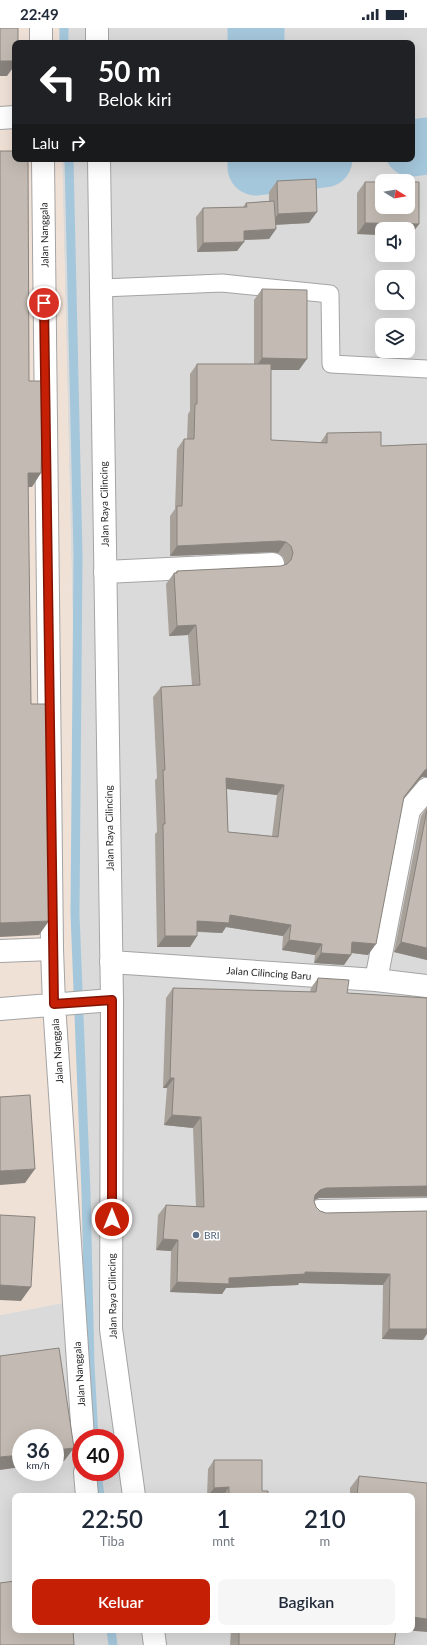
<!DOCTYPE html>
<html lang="id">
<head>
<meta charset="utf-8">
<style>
  :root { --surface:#fff; --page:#f6f6f7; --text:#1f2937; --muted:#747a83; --accent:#c51f06 }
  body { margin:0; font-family:Lato,sans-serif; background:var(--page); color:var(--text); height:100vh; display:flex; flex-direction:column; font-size:15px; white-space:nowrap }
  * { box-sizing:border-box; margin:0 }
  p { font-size:13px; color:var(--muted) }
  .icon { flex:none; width:22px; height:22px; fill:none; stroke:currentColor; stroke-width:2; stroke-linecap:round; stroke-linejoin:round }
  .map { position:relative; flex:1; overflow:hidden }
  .drawer { position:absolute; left:12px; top:1465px; width:403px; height:140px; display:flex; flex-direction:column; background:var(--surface); border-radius:8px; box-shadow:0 4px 16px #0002 }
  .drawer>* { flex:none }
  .hud { position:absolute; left:12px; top:12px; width:403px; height:122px; border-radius:8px; box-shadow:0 4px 16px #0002; background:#202124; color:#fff; overflow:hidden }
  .needle { width:26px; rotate:101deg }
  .controls { position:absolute; left:375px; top:146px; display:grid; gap:8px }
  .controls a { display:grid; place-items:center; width:40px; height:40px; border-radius:8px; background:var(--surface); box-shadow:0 4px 16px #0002; font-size:20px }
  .speed { position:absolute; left:12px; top:1401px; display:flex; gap:8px; font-size:20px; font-weight:700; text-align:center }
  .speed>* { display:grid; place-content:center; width:52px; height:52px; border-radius:50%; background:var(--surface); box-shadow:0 4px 16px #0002; line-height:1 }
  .speed small { font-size:10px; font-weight:400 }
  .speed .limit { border:6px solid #d22; background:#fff; color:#111 }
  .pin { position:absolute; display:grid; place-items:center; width:34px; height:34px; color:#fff; margin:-17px; border:2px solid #fff; border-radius:50%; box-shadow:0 1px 4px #0007 }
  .me { position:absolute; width:44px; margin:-22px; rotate:0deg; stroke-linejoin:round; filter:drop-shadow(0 0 3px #0008) }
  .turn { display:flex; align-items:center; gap:14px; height:84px; padding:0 20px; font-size:18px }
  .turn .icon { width:52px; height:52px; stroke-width:2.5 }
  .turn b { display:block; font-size:28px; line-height:34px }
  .then { display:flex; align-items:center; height:38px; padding:0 20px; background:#0003; gap:8px; font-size:15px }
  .eta { display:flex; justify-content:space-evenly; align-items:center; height:68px; text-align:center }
  .eta b { font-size:24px; font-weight:600; line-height:28px }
  .action { display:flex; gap:8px; margin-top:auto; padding:8px 20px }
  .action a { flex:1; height:46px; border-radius:8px; background:var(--accent); color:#fff; font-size:16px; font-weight:600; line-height:46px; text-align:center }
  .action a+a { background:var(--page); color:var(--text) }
  .status { display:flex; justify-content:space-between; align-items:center; height:28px; padding:0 20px; background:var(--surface); direction:ltr }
  .status svg { height:11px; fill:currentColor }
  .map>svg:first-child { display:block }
  .residential { fill:#dbdada; fill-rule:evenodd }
  .military { fill:#f0e1d7 }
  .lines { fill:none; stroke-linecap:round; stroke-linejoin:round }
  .stream { stroke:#a5c7db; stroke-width:9 }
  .river { stroke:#a5c7db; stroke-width:57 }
  .service-casing { stroke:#a4a4a4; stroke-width:19 }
  .minor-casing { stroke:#a4a4a4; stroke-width:24 }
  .tertiary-casing { stroke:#a4a4a4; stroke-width:24 }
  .service { stroke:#fff; stroke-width:17 }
  .minor { stroke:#fff; stroke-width:22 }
  .tertiary { stroke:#fff; stroke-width:22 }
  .wall { fill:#a8a19a; fill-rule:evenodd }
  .shaded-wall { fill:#88837d }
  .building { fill:#c3bbb3; stroke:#88837d; fill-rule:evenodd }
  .route-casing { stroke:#801404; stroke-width:10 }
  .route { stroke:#c51f06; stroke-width:7 }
  .service-dot { fill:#5c6f8a; stroke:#fff; stroke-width:1.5 }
  .labels { text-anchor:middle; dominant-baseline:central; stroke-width:3; stroke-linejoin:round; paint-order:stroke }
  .street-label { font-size:10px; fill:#1d1d1d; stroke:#fff }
  .service-label { font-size:10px; fill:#4e5e75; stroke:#fff; text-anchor:start }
</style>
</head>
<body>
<div class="status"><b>22:49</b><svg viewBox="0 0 49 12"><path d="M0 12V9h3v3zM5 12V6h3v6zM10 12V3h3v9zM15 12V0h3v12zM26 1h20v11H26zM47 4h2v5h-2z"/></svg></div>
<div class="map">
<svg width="427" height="1617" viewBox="0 0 427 1617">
  <rect width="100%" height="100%" fill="#eeece3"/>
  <path class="residential" d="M59 0H427V1617H0V1287L88 1270 62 131H412V15H59ZM382 153H408V179H382ZM382 201H408V227H382ZM382 249H408V275H382ZM382 297H408V323H382ZM21 1410H55V1444H21ZM81 1410H115V1444H81ZM15 1468H412V1602H15Z"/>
  <path class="military" d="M0 0H59V15H15V131H62L88 1270 0 1287Z"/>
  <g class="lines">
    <path class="stream" d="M64 0V15
      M69 131 78 527 75 886 86 1165 90 1337 94 1410
      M97 1444 100 1468
      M111 1602 113 1617"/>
    <path class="river" d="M256 0V15
      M412 120 427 118
      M256 131V139L324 131"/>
    <defs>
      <path id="service" d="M102 260 222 255 330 266 331 336 427 341"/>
      <path id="minor" d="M41 0V15
        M43 131 52 921 54 976 83 1410
        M105 544 273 536
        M0 923 52 921
        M111 934 376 952 427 958
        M376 952 409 782 427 761
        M0 981 112 972
        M319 1183 427 1181
        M85 1444 87 1468"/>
      <path id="tertiary" d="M97 0V15
        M0 90 15 89
        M99 131 112 972 111 1301 134 1468
        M153 1602 155 1617"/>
    </defs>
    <use href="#service" class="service-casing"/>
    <use href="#minor" class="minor-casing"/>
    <use href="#tertiary" class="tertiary-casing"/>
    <use href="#service" class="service"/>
    <use href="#minor" class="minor"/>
    <use href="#tertiary" class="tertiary"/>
  </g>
  <path class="wall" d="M277 153 309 195 275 197 276 201 269 211 244 212 237 223 197 224 196 189 203 180 243 179 246 175 269 173V164Z
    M365 154 419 196 411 207 382 201V207L357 206V165Z
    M262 261 299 342H271V412L320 415 327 405 381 418 427 416V749H422L418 753 404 770 368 927 351 925 344 937 314 935 315 927 282 922 283 908 226 899 222 905 197 904V908L190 919H157L155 806 157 804 155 752 157 750 153 669 161 659 192 657 188 607 169 608 166 556 174 545H175L177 543 281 538 285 536 283 529 278 525 272 524 170 528V488L175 481 177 421 184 411H187L188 386 190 383V346L197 336H254V272ZM227 761 277 767 272 808 228 804Z
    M427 779V932L394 924 421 788Z
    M318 950 347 965 427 970V1169L319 1170 314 1172V1173L316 1179 320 1183 326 1185 427 1183 423 1312 382 1311 383 1257 299 1255 298 1257 226 1260 222 1266 170 1264 171 1223 156 1222 158 1187 166 1177 196 1179 193 1100 164 1097 167 1060H163L166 970 173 960 310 964 311 960Z
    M214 1432 262 1463 268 1468H207L208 1441Z
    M359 1448 412 1468H350V1460Z
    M231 1602H396L394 1617H230Z"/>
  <path class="shaded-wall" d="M0 33H15V37L7 48H0Z
    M317 184 309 195 270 197 278 186Z
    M365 195 419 196 411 207H408V201H382V207L357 206Z
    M276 201 269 211 237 212 244 203Z
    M244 214 237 223 197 224 203 215Z
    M262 330 307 331 299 342H254Z
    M28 445H41L32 459H18Z
    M280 513 286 514 278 525 272 524 170 528 177 518Z
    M196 597 188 607 169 608 177 598Z
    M427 741V749H422L418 753 397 779 425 742Z
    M226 750 284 757 277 767 219 760Z
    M230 887 291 897 283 908 226 899 222 905 190 903 197 893Z
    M49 893 39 907 0 909V895Z
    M165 908H197L190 919H157Z
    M289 912 322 916 315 927 282 922Z
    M352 914 376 916 368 927 345 924Z
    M401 914 427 920V932L394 924Z
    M321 925 351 927 344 937 314 935Z
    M170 1050H174L167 1060H163Z
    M172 1087 201 1089 193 1100 164 1097Z
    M35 1141 25 1155 0 1157V1143Z
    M427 1158V1168L319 1170 312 1173 315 1167 320 1162 326 1160Z
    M163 1211 178 1212 171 1223 156 1222Z
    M305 1244 390 1246 383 1257 299 1255 298 1257 226 1260 222 1266 170 1264 177 1254Z
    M0 1257 31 1259 21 1273 0 1272Z
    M389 1301H427V1306L423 1312 382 1311Z
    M74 1420 64 1433 55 1435V1422Z
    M21 1427V1439L0 1442V1429Z
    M229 1459 223 1468H208L214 1460Z
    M412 1589 427 1591V1604L404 1602H412Z"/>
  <path class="building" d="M0 0H18V15H15V33H0Z
    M0 123H15V131H28L29 353H43L41 445H28L31 676H47L49 893 0 895Z
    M316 151 317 184 278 186 277 153Z
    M365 154H382V179H408V154H419V196L365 195Z
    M274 173 276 201 244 203V214L203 215V180L247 179 246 175Z
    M262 261 307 262V331L262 330Z
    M197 336H271V412L327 415V405L381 404V418L427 416V741L425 742 404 769 376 916 352 914 351 927 321 925 322 916 289 912 291 897 230 887 229 895 197 893V908H165L163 796H165L163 742H165L161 659 200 657 196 597 177 598 174 545H177V543L281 538 287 536 291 532 293 525 291 518 286 514 280 513 177 518V478H182L184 411H194L195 376H197ZM226 750 284 757 278 809 228 804Z
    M427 782V920L401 914Z
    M318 950 349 952 347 965 427 970V1158L326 1160 320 1162 315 1167 314 1173 316 1179 320 1183 326 1185 427 1183V1301H389L390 1246 305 1244V1246L229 1250V1256L177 1254 178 1212 163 1211 166 1177 204 1179 201 1089 172 1087 174 1050H170L173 960 316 964Z
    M30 1067 35 1141 0 1143V1069Z
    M0 1187 35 1189 31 1259 0 1257Z
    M59 1320 74 1420 55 1422V1410H21V1427L0 1429V1328Z
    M214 1432H262V1463H268V1468H229V1459L214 1460Z
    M359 1448 427 1455V1591L412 1589V1468H357Z
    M15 1553V1602H73L74 1617H0V1555Z
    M239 1602H396L394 1617H239Z"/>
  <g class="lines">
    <defs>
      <path id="route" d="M44 275 54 976 112 972V1191"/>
    </defs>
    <use href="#route" class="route-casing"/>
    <use href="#route" class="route"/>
  </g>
  <circle class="service-dot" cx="196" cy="1207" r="4"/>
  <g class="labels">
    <g class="street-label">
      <text transform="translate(44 207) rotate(-91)">Jalan Nanggala</text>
      <text transform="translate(104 476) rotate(-91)">Jalan Raya Cilincing</text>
      <text transform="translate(109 800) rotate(-91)">Jalan Raya Cilincing</text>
      <text transform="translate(269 945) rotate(4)">Jalan Cilincing Baru</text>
      <text transform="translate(57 1023) rotate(-94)">Jalan Nanggala</text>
      <text transform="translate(112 1268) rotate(-91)">Jalan Raya Cilincing</text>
      <text transform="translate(79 1346) rotate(-94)">Jalan Nanggala</text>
    </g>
    <g class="service-label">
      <text x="204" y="1207">BRI</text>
    </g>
  </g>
</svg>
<div class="controls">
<a><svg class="needle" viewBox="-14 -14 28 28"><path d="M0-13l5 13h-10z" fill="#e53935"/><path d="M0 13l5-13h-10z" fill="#747a83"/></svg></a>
<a><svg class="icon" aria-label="sound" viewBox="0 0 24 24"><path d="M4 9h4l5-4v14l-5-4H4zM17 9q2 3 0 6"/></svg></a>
<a><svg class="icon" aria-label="search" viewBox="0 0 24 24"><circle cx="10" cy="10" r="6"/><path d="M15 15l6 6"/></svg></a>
<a><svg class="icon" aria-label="layers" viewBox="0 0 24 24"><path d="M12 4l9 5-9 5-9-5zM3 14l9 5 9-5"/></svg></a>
</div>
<div class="speed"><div>36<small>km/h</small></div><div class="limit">40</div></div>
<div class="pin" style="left:44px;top:275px;background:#d93025"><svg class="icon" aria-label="arrive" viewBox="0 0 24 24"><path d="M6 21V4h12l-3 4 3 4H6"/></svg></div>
<svg class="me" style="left:112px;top:1191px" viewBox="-20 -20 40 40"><circle r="17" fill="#c51f06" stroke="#fff" stroke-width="3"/><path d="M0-11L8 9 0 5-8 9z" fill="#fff"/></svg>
<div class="hud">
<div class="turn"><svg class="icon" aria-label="left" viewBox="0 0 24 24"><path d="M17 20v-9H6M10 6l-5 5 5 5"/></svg><div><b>50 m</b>Belok kiri</div></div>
<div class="then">Lalu<svg class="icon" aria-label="right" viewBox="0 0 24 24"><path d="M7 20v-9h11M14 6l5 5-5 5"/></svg></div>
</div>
<section class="drawer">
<div class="eta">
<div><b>22:50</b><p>Tiba</p></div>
<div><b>1</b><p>mnt</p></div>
<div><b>210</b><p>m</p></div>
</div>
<div class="action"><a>Keluar</a><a>Bagikan</a></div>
</section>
</div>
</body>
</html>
